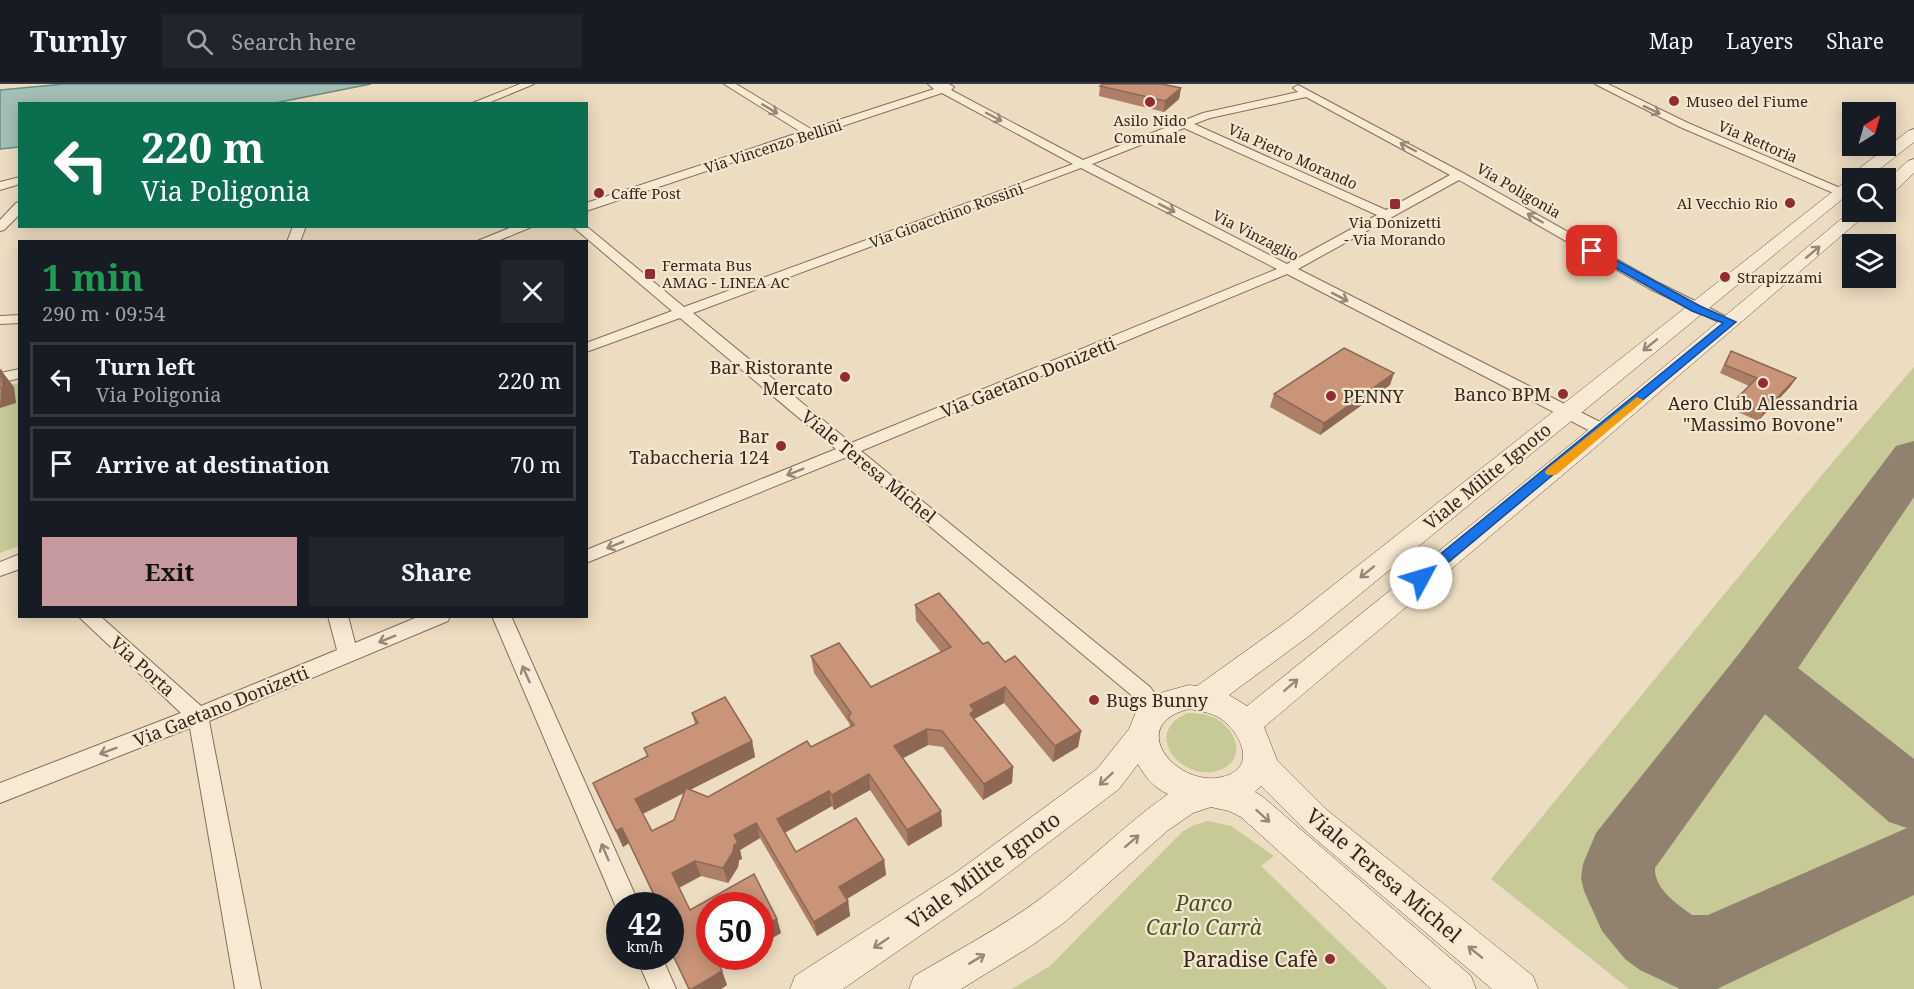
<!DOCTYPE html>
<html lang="en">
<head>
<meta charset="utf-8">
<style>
  :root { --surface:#171b24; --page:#20242c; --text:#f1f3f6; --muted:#9ea1a6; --line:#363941; --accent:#c6999e }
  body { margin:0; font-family:"Noto Serif",serif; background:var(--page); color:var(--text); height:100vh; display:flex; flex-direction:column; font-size:22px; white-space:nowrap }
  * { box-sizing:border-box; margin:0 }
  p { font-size:20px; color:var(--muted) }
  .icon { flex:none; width:33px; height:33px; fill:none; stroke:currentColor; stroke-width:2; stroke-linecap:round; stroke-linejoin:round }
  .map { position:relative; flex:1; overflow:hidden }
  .side { position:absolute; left:18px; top:156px; width:570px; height:378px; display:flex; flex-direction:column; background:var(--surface); border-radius:0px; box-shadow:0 3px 15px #0003 }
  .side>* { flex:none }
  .top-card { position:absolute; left:18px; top:18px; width:570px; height:126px; border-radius:0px; box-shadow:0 3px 15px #0003; background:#0b6e4f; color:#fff; overflow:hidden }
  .needle { width:39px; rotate:37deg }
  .controls { position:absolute; left:1842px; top:18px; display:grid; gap:12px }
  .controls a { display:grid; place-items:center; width:54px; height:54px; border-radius:0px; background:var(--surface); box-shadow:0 3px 15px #0003; font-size:30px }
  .speed { position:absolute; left:606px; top:808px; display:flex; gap:12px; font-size:30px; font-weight:700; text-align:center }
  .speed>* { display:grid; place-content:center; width:78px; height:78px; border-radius:50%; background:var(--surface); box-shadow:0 3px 15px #0003; line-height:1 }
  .speed small { font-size:15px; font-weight:400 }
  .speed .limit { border:9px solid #d22; background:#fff; color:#111 }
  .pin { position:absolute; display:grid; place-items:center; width:51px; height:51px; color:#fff; margin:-26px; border-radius:12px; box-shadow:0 3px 9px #0006 }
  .me { position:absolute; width:66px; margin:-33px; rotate:51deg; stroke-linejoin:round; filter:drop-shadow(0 0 4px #0008) }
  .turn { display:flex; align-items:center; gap:21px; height:126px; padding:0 24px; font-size:27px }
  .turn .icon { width:78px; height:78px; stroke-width:2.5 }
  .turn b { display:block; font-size:42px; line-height:51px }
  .round { display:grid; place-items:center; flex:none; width:63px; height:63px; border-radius:0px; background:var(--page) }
  .headline { display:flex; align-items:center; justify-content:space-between; height:102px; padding:0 24px }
  h1 { font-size:36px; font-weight:700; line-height:45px; color:#1e9e55 }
  .cta { display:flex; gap:12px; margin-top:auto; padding:12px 24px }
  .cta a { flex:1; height:69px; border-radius:0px; background:var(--accent); color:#111; font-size:24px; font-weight:700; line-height:69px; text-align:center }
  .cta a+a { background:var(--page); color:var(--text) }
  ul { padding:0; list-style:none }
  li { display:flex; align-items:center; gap:18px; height:75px; margin:0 12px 9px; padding:0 12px; border:3px solid var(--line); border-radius:0px }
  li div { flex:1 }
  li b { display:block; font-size:22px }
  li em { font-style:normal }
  header { display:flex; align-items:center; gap:36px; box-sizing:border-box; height:84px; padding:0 30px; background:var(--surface); border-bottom:2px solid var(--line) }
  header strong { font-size:28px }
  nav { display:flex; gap:33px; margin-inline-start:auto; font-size:21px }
  .search { width:420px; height:54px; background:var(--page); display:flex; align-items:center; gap:15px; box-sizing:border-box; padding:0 21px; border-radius:0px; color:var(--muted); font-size:22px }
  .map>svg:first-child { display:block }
  .green { fill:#c7ca96 }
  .water { fill:#a4bfb5; stroke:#6b8c82; stroke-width:1.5 }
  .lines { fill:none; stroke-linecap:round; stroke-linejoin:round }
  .taxiway { fill:#90826f; fill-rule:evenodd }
  .street-casing { stroke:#856e59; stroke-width:2 }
  .secondary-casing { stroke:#674f3d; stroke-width:1 }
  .street { fill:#f7ead4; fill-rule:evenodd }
  .secondary { fill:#f7ead4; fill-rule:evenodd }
  .wall { fill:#ad7f67; fill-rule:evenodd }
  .shaded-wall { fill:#8d6854 }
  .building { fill:#c99478; stroke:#8d6854; stroke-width:1.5 }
  .oneway { stroke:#968878 }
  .route { fill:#1a73e8; stroke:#114b97; stroke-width:1.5 }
  .slow { fill:#f59e0b }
  .poi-dot { fill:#922b33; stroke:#f4e7d0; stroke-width:2 }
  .labels { text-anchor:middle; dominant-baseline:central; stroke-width:4.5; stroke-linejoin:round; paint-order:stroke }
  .far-poi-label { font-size:15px; fill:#35271d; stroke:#f4e7d0; text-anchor:start }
  .far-street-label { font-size:15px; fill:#35271d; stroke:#f4e7d0 }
  .poi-label { font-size:18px; fill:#35271d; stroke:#f4e7d0; text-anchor:end }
  .street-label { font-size:18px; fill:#35271d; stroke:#f4e7d0 }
  .near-street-label { font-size:21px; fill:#35271d; stroke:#f4e7d0 }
  .near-park-label { font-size:21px; font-style:italic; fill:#495124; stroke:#f4e7d0 }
  .near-poi-label { font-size:21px; fill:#35271d; stroke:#f4e7d0; text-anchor:end }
</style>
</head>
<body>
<header>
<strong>Turnly</strong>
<div class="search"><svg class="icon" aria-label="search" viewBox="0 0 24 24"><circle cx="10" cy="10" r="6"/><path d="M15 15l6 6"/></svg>Search here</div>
<nav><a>Map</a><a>Layers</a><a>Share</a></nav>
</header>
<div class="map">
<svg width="1914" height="905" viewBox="0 0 1914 905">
  <rect width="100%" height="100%" fill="#ecdcc1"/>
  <path class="green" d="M1914 283V905H1629L1491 795 1826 386Z
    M19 299V462L0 469V304Z
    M1188 629C1195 629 1203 629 1210 632 1232 639 1249 670 1224 684 1188 704 1137 650 1188 629Z
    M1208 737 1231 742 1274 772 1261 782 1388 905H1012L1050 882 1182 748 1194 741Z"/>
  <path class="water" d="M64 0H371L275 19 20 20 19 63 0 65V6Z"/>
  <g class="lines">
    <path class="taxiway" d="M1914 357V413L1798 584 1914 675V811L1717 905H1680L1640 886 1625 875 1602 847 1584 807 1581 794 1583 780 1596 749 1738 571 1896 362ZM1765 630 1889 738 1907 744 1708 831H1692C1677 820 1654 805 1655 784Z"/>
    <defs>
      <path id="street" d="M520 0H534L486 20H470Z
        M724 0H736L811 45 934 5 928 0H949L954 3 951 6 1083 76 1203 29 1298 8 1293 4 1298 1 1463 89 1659 199 1737 238 1730 242 1725 241 1650 205 1459 96 1298 185 1608 342 1610 346 1608 350H1596L1287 190 861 367 1150 603 1166 624 1163 630C1149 635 1144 625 1136 615L847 373 586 479V466L836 365 680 234 586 268V259L672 227 572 142H586L684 223 1073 80 942 9 586 127V119L801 48ZM1306 13 1450 91 1386 126 1194 40 1210 34ZM1184 44 1377 131 1287 180 1092 80ZM1081 84 1277 185 851 359 693 229Z
        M1595 0H1608L1688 39 1852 109V117L1680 43Z
        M20 93V100L0 106V98Z
        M20 118V130L4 146 0 147V136L16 119Z
        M293 142H306L300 158H287Z
        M514 142H534L495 158H475Z
        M20 231V239L0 240V232Z
        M20 285V294L0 299V289Z
        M20 470V485L0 492V478Z
        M78 532H100L201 622 337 566 328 532H348L355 559 420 532H450L448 537 209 637 261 905H235L190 644 0 719V699L181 629Z
        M492 532H511L640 822H620L619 830Z
        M636 873H662L676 905H650Z"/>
      <path id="secondary" d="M1914 45V58L1868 94H1852V107L1309 552 1229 611 1247 622 1575 357 1852 126 1869 128 1591 367 1264 643 1277 676 1327 726 1533 892 1538 905H1492L1305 746 1261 702 1255 708 1263 713 1471 892 1476 905H1431L1241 733 1229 727 1211 723 1193 729 1167 747 1065 838 1028 864 961 905H909L914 892C956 867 1000 844 1040 815 1084 782 1123 742 1168 710 1154 704 1145 693 1138 680L1119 705 982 809 843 905H790L795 892 958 787 1097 685 1129 645 1138 623 1153 611 1189 601 1197 602 1289 536 1850 94 1852 90 1908 47ZM1189 625C1201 627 1214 629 1224 637 1243 653 1256 685 1222 693 1177 704 1124 641 1189 625Z
        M1914 75V89L1892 110 1886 111V97L1908 77Z"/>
    </defs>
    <use href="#street" class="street-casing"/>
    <use href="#secondary" class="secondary-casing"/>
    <use href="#street" class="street"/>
    <use href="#secondary" class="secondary"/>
  </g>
  <path class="wall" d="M1100 2 1181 4 1179 15 1164 28 1099 12Z
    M1731 267 1796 294 1790 303 1758 337 1729 324 1735 316 1749 302 1720 289 1726 276Z
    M1390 301 1320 351 1270 323 1274 310Z
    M939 509 983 560 988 558 1005 578 1015 572 1081 647 1078 663 1053 678 1004 619 974 635 1013 683 1012 699 983 716 943 663 928 661 903 674 941 727 942 742 908 762 870 706 834 726 832 722 785 749 796 768 856 734 884 776 886 791 847 815 848 817 850 832 817 852 760 754 740 766 742 775 739 776 738 783 728 799 701 792 679 804 690 826 754 790 777 835 781 849 760 861V822H710V873H715L722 887 727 901 721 905H689L670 866V822H650V821L656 817 629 759 623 763 593 699 647 672 644 664 695 640 692 629 725 613 752 657 755 673 690 706 708 713 807 657 811 663 850 643 849 639 814 589 811 572 839 559 871 603 941 568 916 537 915 521ZM684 709 674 736 652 747 643 730Z"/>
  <path class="shaded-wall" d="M1181 4 1179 15 1164 28 1165 17Z
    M1 286 14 303 16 319 0 324Z
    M1394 289 1390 301 1320 351 1324 339Z
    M1796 294 1790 303 1758 337 1764 328Z
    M1005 603 1004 619 974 635 970 647V621Z
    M927 645 928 661 896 678 894 662Z
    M1081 647 1078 663 1053 678 1055 662Z
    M752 657 755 673 642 730 635 715Z
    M1013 683 1012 699 983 716 984 700Z
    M869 690 870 706 834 726 832 711Z
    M829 707 832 722 780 751 777 735Z
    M941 727 942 742 908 762 907 746Z
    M756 739 760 754 740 766 742 775 739 776 738 783 728 799 723 784 734 751Z
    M622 744 629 759 623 763 616 747Z
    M884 776 886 791 842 818 839 803Z
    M695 777 701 792 678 804 672 789Z
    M848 817 850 832 817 852 814 838Z
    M777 835 781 849 760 861V844Z
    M722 887 727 901 721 905H692Z"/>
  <path class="building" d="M1103 0H1162L1181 4 1165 17 1100 2Z
    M1344 264 1394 289 1324 339 1274 310Z
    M1731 267 1796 294 1764 328 1735 316 1757 294 1725 281Z
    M1 286 3 303 0 304V287Z
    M939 509 983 560 988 558 1005 578 1015 572 1081 647 1055 662 1005 603 970 621 974 626 970 630 1013 683 984 700 942 647 927 645 894 662 941 727 907 746 869 690 832 711 829 707 777 735 796 768 856 734 884 776 839 803 848 817 814 838 756 739 734 751 738 759 734 761 733 768 723 784 695 777 672 789 690 826 754 790 777 835 760 844V822H710V854L706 856 710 863V873H715L722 887 692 905H689L670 865V822H650V821L657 817 622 744 616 747 593 699 648 672 644 664 698 639 692 629 725 613 752 657 635 715 652 747 674 736 686 704 708 713 807 657 811 663 854 641 848 633 851 629 811 572 839 559 871 603 951 563 915 521Z"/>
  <defs><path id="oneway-shaft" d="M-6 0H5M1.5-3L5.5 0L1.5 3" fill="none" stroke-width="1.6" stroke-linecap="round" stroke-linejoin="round" transform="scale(1.5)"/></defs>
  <g class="oneway">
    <use href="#oneway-shaft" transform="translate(770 25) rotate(31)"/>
    <use href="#oneway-shaft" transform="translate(1652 26) rotate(25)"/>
    <use href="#oneway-shaft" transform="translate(994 33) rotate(28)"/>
    <use href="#oneway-shaft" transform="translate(1408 63) rotate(-152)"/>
    <use href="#oneway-shaft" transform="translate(1167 124) rotate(27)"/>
    <use href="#oneway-shaft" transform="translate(1535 134) rotate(-150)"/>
    <use href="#oneway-shaft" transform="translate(1813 168) rotate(-40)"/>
    <use href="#oneway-shaft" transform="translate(1340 213) rotate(27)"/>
    <use href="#oneway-shaft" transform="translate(1650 261) rotate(141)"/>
    <use href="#oneway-shaft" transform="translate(795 388) rotate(158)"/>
    <use href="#oneway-shaft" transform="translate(615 461) rotate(158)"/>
    <use href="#oneway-shaft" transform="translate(1367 488) rotate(141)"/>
    <use href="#oneway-shaft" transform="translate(387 555) rotate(158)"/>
    <use href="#oneway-shaft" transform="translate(526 590) rotate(-114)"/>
    <use href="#oneway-shaft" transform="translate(1291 601) rotate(-41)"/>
    <use href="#oneway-shaft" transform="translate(108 667) rotate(159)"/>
    <use href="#oneway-shaft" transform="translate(1106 695) rotate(137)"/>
    <use href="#oneway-shaft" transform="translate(1263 732) rotate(42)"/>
    <use href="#oneway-shaft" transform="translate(1132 757) rotate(-41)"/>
    <use href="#oneway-shaft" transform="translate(605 768) rotate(-113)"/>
    <use href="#oneway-shaft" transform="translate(881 859) rotate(146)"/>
    <use href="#oneway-shaft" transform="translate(1475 868) rotate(-141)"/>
    <use href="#oneway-shaft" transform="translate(977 875) rotate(-31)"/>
  </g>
  <path class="route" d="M1589 165H1596L1700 222 1736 238 1426 497H1416L1414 494 1416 490 1723 239 1692 227 1589 169Z"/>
  <path class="slow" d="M1637 313 1643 316 1641 319 1556 391H1547L1545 388 1547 385Z"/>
  <g class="poi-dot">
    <circle cx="1674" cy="17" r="6"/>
    <circle cx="1150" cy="18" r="6"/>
    <circle cx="599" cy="109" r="6"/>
    <circle cx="1790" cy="119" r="6"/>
    <rect x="1389" y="114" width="12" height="12" rx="3"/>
    <rect x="644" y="184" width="12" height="12" rx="3"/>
    <circle cx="1725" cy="193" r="6"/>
    <circle cx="845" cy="293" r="6"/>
    <circle cx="1763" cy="299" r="6"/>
    <circle cx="1563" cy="310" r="6"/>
    <circle cx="1331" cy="312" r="6"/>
    <circle cx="781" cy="362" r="6"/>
    <circle cx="1094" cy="616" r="6"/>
    <circle cx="1330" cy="875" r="6"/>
  </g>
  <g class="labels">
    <g class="far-poi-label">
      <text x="1686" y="17">Museo del Fiume</text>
      <text x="1150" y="36" text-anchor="middle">Asilo Nido<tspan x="1150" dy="17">Comunale</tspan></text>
      <text x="611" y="109">Caffe Post</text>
      <text x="1778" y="119" text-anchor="end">Al Vecchio Rio</text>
      <text x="1395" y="138" text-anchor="middle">Via Donizetti<tspan x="1395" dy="17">- Via Morando</tspan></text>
      <text x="662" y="181">Fermata Bus<tspan x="662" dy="17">AMAG - LINEA AC</tspan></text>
      <text x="1737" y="193">Strapizzami</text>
    </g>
    <g class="far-street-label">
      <text transform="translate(1758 57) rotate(23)">Via Rettoria</text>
      <text transform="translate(773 62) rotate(-18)">Via Vincenzo Bellini</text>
      <text transform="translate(1293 72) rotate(24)">Via Pietro Morando</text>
      <text transform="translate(1519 106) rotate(30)">Via Poligonia</text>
      <text transform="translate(946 131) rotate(-20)">Via Gioacchino Rossini</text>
      <text transform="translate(1256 151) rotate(27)">Via Vinzaglio</text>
    </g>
    <g class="poi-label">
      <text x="833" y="283">Bar Ristorante<tspan x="833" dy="21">Mercato</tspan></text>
      <text x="1551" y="310">Banco BPM</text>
      <text x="1343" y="312" text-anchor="start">PENNY</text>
      <text x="1763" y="319" text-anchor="middle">Aero Club Alessandria<tspan x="1763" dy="21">"Massimo Bovone"</tspan></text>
      <text x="769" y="352">Bar<tspan x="769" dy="21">Tabaccheria 124</tspan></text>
      <text x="1106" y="616" text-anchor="start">Bugs Bunny</text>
    </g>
    <g class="street-label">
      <text transform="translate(1028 293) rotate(-22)">Via Gaetano Donizetti</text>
      <text transform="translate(869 382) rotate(39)">Viale Teresa Michel</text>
      <text transform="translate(1487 392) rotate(-39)">Viale Milite Ignoto</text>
      <text transform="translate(143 582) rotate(42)">Via Porta</text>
      <text transform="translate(221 622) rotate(-22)">Via Gaetano Donizetti</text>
    </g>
    <g class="near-street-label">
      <text transform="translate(983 786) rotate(-36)">Viale Milite Ignoto</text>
      <text transform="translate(1384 791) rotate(40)">Viale Teresa Michel</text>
    </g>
    <g class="near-park-label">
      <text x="1204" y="819">Parco<tspan x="1204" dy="24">Carlo Carrà</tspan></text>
    </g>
    <g class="near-poi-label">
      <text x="1318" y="875">Paradise Cafè</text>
    </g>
  </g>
</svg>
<div class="controls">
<a><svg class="needle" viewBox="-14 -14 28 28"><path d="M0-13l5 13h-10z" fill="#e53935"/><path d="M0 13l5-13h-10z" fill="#9ea1a6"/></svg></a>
<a><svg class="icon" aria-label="search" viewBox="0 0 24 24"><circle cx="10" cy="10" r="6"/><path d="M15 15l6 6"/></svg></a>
<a><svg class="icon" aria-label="layers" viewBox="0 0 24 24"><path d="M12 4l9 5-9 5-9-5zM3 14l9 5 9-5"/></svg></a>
</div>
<div class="speed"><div>42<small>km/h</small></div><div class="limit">50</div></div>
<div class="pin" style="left:1592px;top:167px;background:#d93025"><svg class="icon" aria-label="arrive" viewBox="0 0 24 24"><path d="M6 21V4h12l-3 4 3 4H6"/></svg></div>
<svg class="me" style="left:1421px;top:494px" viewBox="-20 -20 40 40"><circle r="19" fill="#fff"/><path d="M0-13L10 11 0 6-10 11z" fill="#1a73e8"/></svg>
<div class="top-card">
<div class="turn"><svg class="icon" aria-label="left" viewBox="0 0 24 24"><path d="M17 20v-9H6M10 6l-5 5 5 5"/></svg><div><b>220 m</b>Via Poligonia</div></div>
</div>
<section class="side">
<div class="headline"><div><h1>1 min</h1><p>290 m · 09:54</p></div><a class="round"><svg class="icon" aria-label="close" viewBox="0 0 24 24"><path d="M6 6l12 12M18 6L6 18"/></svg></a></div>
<ul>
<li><svg class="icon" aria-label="left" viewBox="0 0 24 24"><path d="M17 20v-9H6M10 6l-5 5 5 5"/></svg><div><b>Turn left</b><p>Via Poligonia</p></div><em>220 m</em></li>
<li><svg class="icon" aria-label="arrive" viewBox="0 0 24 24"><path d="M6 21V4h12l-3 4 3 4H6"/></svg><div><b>Arrive at destination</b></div><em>70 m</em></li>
</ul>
<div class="cta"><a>Exit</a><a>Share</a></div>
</section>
</div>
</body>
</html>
